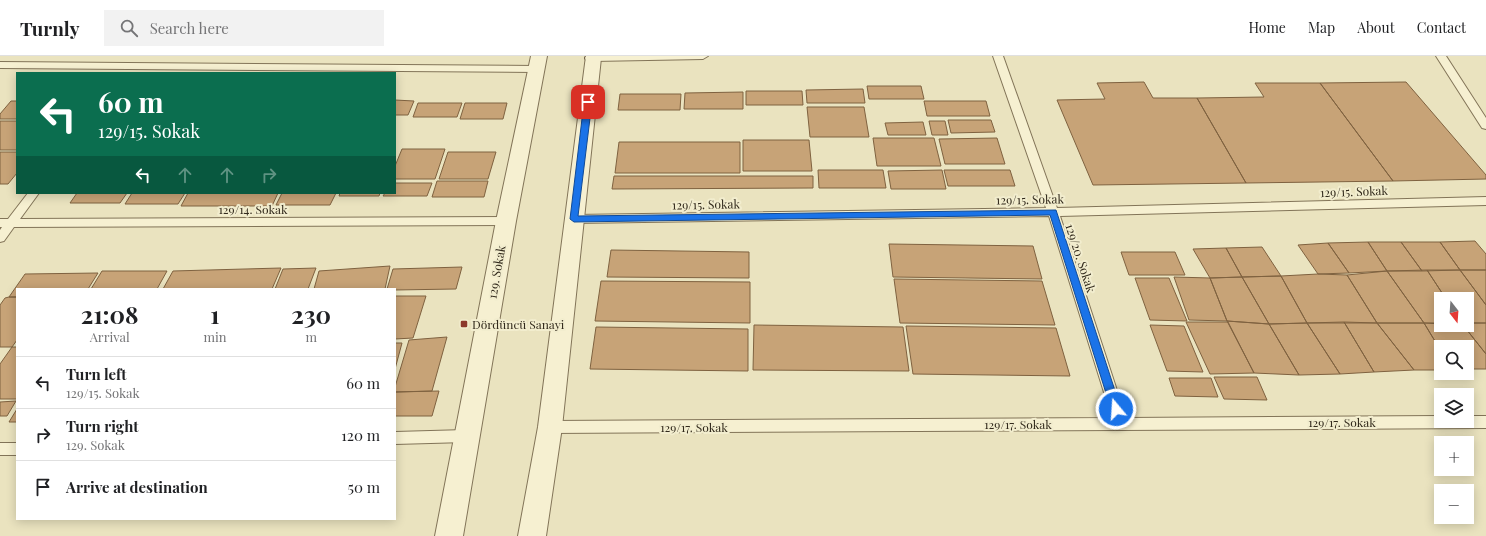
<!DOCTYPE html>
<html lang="en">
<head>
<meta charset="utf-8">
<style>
  :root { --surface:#fff; --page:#f2f2f2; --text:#202124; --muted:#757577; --line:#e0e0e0 }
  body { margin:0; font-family:"Playfair Display",serif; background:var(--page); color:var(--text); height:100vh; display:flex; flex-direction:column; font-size:15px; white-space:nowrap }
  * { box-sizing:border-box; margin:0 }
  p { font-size:13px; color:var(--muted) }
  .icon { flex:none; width:22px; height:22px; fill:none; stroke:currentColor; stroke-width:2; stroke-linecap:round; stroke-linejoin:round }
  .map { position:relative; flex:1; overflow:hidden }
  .panel { position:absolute; left:16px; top:232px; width:380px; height:232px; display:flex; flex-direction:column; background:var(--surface); border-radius:0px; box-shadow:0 2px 10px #0003 }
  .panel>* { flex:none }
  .banner { position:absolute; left:16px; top:16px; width:380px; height:122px; border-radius:0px; box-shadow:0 2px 10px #0003; background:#0b6e4f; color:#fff; overflow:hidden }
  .needle { width:26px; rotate:163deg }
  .tools { position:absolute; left:1434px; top:236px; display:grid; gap:8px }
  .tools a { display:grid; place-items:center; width:40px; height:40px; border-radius:0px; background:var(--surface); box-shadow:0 2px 10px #0003; font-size:20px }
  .pin { position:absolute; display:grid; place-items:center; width:34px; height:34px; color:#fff; margin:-17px; border-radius:8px; box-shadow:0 2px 6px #0006 }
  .me { position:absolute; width:44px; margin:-22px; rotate:342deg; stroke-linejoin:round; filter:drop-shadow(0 0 3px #0008) }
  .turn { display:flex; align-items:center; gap:14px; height:84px; padding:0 16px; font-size:18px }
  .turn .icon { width:52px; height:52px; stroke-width:2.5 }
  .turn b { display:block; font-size:28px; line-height:34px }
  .lanes { display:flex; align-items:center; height:38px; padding:0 16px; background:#0003; justify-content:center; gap:20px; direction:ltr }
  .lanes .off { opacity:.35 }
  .eta { display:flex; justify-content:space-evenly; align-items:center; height:68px; text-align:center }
  .eta b { font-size:24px; font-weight:700; line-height:28px }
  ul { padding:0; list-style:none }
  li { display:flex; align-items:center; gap:12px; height:52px; padding:0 16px; border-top:1px solid var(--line) }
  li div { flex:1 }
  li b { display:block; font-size:15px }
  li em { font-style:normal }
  header { display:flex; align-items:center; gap:24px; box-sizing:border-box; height:56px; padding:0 20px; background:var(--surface); border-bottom:1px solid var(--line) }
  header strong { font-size:19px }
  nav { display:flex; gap:22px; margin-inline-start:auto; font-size:14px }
  .search { width:280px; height:36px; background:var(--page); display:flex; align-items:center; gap:10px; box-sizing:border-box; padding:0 14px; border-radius:0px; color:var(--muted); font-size:15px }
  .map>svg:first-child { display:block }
  .building { fill:#c7a377; stroke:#7f6240 }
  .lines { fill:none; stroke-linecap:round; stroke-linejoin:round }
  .lane-casing { stroke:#827458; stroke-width:2 }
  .street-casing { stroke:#827458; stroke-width:2 }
  .secondary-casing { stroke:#63553c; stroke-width:2 }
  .lane { fill:#f6f0d1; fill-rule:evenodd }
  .street { fill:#f6f0d1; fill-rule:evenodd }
  .secondary { fill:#f6f0d1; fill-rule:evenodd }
  .route { fill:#1a73e8; stroke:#114b97 }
  .poi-dot { fill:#8d392c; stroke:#f2edce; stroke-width:1.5 }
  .labels { text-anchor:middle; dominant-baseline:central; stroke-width:4; stroke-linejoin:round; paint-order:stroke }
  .street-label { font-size:12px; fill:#322a1c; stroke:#f2edce }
  .poi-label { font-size:12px; fill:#322a1c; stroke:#f2edce; text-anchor:start }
</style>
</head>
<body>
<header>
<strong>Turnly</strong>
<div class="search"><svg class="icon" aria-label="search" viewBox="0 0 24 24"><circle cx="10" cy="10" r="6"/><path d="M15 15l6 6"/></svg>Search here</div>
<nav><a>Home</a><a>Map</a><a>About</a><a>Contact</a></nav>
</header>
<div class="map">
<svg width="1486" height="480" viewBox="0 0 1486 480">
  <rect width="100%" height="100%" fill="#eae3bf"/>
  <path class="building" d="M1144 26 1153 42H1197L1246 127 1093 129 1057 44 1105 43 1097 27Z
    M1406 26 1486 119V123L1393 125 1320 27Z
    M1255 27H1320L1393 125 1246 127 1197 42 1264 41Z
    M867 30H921L924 43H869Z
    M863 33 865 47H807L806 34Z
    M746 35H802L803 49H746Z
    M743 36V53H684L685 37Z
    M620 38H681L680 54H618Z
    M395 44 414 45 408 59H395Z
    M11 45H17V63H0V58Z
    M924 45H986L990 60H927Z
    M418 47H462L457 61H413Z
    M465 47H507L503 63H460Z
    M807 51H864L869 81H810Z
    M948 64H991L995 76 951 77Z
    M0 65H17V94H0Z
    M929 65H945L948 79H932Z
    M923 66 926 79H888L885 67Z
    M873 82H934L941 110H877Z
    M997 82 1005 108H945L939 83Z
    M743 84H809L812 115H743Z
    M619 86H740V117H615Z
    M402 93H445L435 123H395V110Z
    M0 96H17V117L8 128H0Z
    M448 96H496L488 123H439Z
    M818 114H883L886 132H819Z
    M942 114 946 133H891L888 115Z
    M944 114H1010L1015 130H948Z
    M614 120H813V132L612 133Z
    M437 125H488L484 141H432Z
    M395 127H432L427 140H383L385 137H395Z
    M77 137H127L120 147H70Z
    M132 137H185L178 148H125Z
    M188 137H278L272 150H181Z
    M282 137H336L330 149H276Z
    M340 137H380L379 140H339Z
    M1475 185 1486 198V214H1460L1440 186Z
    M1368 186H1401L1422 215H1387Z
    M1368 186 1387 215 1349 217 1328 187Z
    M1401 186H1440L1460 214 1422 215Z
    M1328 187 1349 217 1318 218 1298 189Z
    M889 188 1033 190 1042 223 893 221Z
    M1262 191 1281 220 1242 221 1226 192Z
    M1226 192 1242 221 1210 222 1193 193Z
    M611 194 749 196V222L607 221Z
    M1121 196H1175L1185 219H1129Z
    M390 210 385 233H314L319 215Z
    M462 211 456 233 395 234V233H387L393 213Z
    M281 212 272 233H163L173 215Z
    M316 212 308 233H275L283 213Z
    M1427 214H1460L1486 249V267H1467V243H1446Z
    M1427 214 1446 243H1441V267H1424L1387 215Z
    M1460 214H1486V249Z
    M102 215H167L157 233H91Z
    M1387 215 1424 267H1377L1347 219Z
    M98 217 88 233H17V241H9L25 218Z
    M1318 218 1347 219 1377 267H1307L1281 220Z
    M1281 220 1307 267 1269 268 1242 221Z
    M1174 221 1210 222 1227 265 1189 264Z
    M1242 221 1269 268 1227 265 1210 222Z
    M1135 222H1169L1187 265 1150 264Z
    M894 223 1042 225 1055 269 900 267Z
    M601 225 750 226V267L595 265Z
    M395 240H426L413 282 395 283Z
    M9 241H17V284L12 291H0V249L5 242Z
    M1227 265 1269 268 1299 319 1254 317Z
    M1186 266H1228L1254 317 1210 318Z
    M1344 266 1377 267 1414 314 1374 316Z
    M1344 266 1374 316 1340 318 1307 267Z
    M1307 267 1340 318 1299 319 1269 268Z
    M1377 267H1424L1441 295V314H1414Z
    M1424 267 1463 269 1486 298V313H1467V291H1441V295Z
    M1467 267H1486V298L1463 269H1467Z
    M754 269 903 271 909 315 753 314Z
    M1150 269 1184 270 1203 316 1167 315Z
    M906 270 1056 272 1070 320 913 318Z
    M596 271 748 273V315L590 313Z
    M447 281 432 335 395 336V331L409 284Z
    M395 287H402L395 313Z
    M12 291H17V343H0V308Z
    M1214 321H1257L1267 344 1224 343Z
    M1169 322H1211L1218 341 1175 340Z
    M439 335 432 360H395V336Z
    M16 345 7 360H0V346Z
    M17 353V366H9Z"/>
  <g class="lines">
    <defs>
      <path id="lane" d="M590 0H708L703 3 593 5 588 2Z
        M993 0H1003L1057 152 1486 141V149L1060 160 1126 362 1441 360V365H1467V360H1486V372L550 377 545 375 543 371 545 367 550 365 1112 362 1049 160 574 167 570 166 568 163 570 160 574 159 1046 152Z
        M1436 0H1446L1486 62V73L1482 72Z
        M0 6 536 10 541 13 536 16 0 12Z
        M28 137H39L20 163 506 161 510 162 512 165 510 168 506 169 14 171 4 185 0 186V174L2 171H0V163H8Z
        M466 374 471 376 473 380 471 384 466 386 395 388V376Z
        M0 387H17V399H0Z"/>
      <path id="street" d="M531 0H547L516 165 463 480H435L496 165Z
        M586 0H600L601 2 562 371 546 480H518L538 371Z"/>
      <path id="secondary" d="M586 0H602L599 6 593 7 587 6 585 2Z"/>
    </defs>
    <use href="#lane" class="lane-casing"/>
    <use href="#street" class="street-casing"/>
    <use href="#secondary" class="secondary-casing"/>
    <use href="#lane" class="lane"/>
    <use href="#street" class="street"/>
    <use href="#secondary" class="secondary"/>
  </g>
  <path class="route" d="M588 43 592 46 578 160 1056 154 1121 353 1119 356 1116 357 1112 356 1111 353 1050 159 574 166 570 163 584 46Z"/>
  <rect class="poi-dot" x="460" y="264" width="8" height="8" rx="2"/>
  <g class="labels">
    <g class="street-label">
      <text transform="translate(1354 135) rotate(-2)">129/15. Sokak</text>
      <text transform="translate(1030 143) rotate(-1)">129/15. Sokak</text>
      <text transform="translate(706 148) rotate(-1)">129/15. Sokak</text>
      <text x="253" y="153">129/14. Sokak</text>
      <text transform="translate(1081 202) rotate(72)">129/20. Sokak</text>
      <text transform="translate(496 216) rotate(-80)">129. Sokak</text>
      <text x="1342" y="366">129/17. Sokak</text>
      <text x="1018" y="368">129/17. Sokak</text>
      <text x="694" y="371">129/17. Sokak</text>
    </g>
    <g class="poi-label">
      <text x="472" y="268">Dördüncü Sanayi</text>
    </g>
  </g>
</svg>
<div class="tools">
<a><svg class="needle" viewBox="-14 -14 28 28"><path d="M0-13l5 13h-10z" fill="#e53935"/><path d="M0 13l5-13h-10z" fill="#757577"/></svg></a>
<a><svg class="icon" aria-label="search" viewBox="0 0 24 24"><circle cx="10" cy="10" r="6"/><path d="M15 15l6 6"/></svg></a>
<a><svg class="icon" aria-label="layers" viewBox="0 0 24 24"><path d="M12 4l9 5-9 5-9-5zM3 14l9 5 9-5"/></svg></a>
<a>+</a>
<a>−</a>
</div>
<div class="pin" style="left:588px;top:46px;background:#d93025"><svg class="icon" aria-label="arrive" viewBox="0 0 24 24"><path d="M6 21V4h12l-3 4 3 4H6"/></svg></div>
<svg class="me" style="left:1116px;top:353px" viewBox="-20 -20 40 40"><circle r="17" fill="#1a73e8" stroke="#fff" stroke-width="3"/><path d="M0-11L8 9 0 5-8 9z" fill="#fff"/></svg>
<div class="banner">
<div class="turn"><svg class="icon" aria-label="left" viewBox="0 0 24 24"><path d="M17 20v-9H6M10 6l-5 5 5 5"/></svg><div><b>60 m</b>129/15. Sokak</div></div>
<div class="lanes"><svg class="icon" aria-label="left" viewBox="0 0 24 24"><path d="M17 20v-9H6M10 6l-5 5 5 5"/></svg><svg class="icon off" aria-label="ahead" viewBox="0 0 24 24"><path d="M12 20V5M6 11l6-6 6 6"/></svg><svg class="icon off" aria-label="ahead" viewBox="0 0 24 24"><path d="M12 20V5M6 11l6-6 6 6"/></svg><svg class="icon off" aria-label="right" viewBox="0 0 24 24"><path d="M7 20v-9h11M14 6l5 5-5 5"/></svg></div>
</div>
<section class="panel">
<div class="eta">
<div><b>21:08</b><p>Arrival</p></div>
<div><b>1</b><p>min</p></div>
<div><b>230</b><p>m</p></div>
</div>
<ul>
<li><svg class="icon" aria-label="left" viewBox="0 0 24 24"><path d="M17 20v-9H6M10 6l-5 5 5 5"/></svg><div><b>Turn left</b><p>129/15. Sokak</p></div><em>60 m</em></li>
<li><svg class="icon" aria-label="right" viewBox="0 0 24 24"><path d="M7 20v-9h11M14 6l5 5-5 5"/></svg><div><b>Turn right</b><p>129. Sokak</p></div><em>120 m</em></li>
<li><svg class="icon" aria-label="arrive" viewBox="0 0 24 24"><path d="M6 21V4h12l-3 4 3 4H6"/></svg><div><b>Arrive at destination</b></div><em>50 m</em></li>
</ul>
</section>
</div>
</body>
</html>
